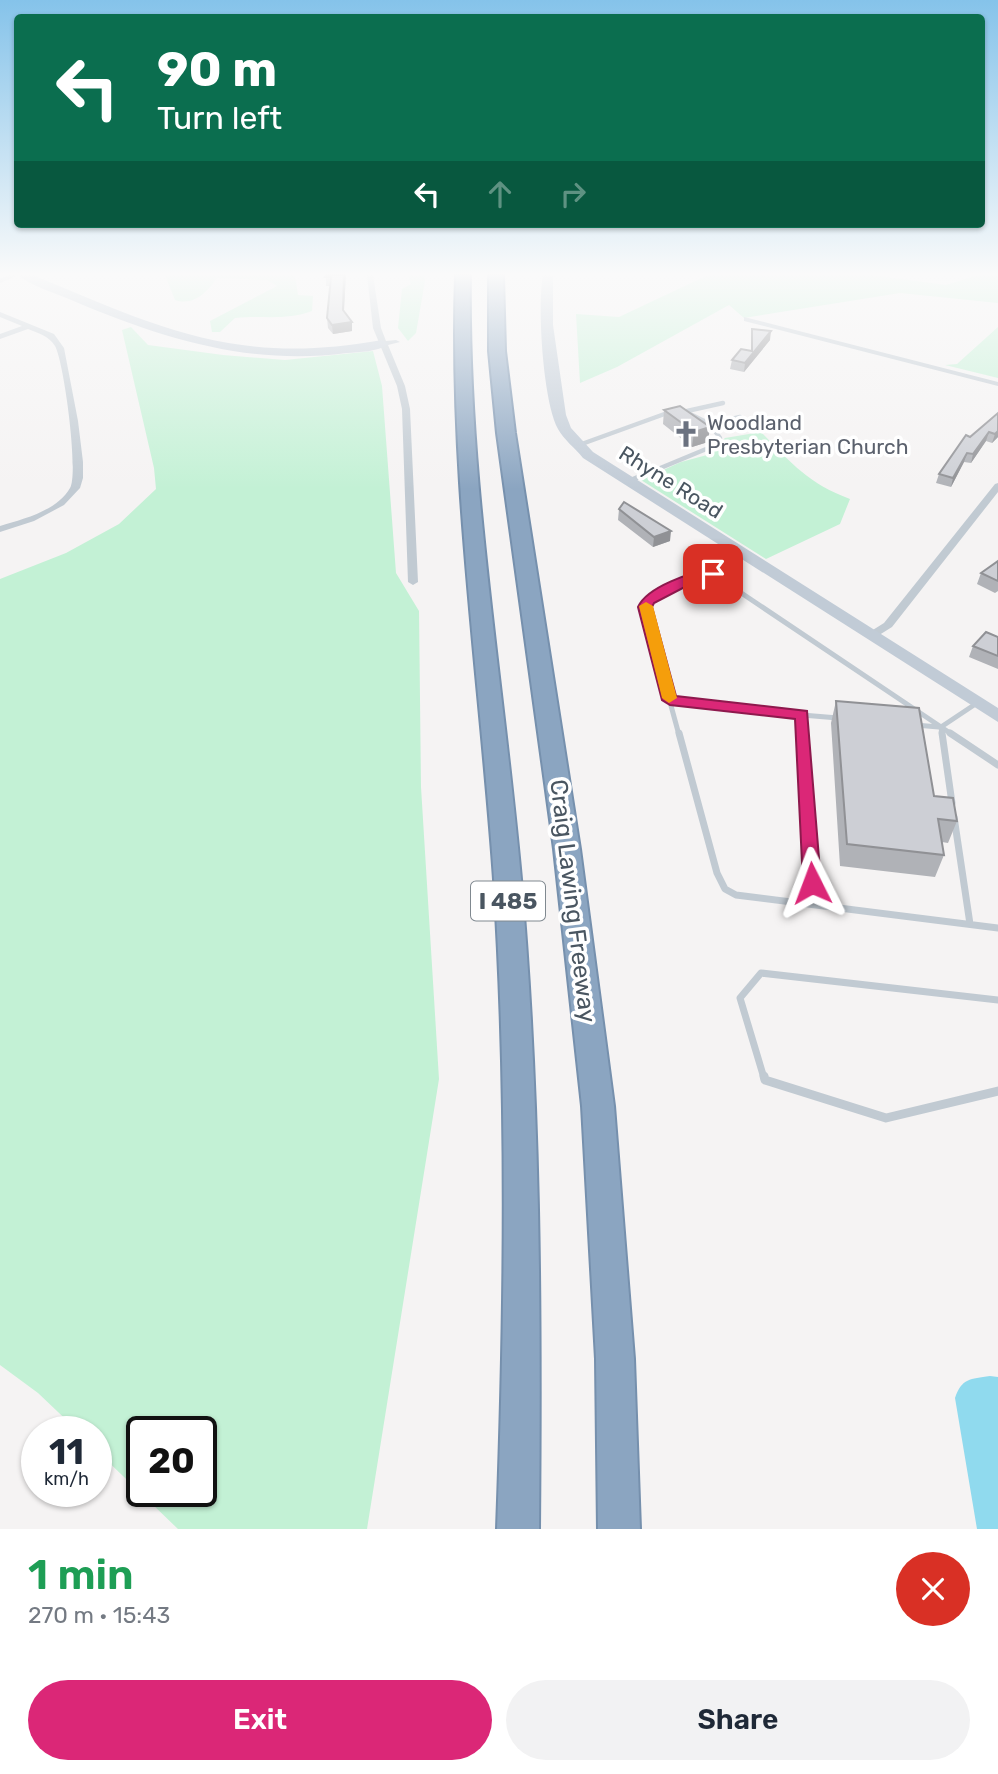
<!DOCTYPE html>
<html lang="en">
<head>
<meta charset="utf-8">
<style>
  :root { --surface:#fff; --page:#f2f2f3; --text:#1f2937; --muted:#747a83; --accent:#db2777 }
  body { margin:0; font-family:Rubik,sans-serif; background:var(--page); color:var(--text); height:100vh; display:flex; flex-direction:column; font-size:26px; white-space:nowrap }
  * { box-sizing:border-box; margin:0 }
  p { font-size:23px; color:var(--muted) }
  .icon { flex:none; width:38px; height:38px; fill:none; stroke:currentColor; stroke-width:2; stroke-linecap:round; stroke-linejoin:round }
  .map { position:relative; height:1529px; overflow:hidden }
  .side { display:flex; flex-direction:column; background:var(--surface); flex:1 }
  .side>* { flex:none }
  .top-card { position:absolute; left:14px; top:14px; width:971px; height:214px; border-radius:7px; box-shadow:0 2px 5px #0004; background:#0b6e4f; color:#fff; overflow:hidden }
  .speed { position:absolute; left:21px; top:1416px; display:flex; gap:14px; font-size:35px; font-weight:700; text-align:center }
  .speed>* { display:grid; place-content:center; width:91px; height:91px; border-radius:50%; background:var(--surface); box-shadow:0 2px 5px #0004; line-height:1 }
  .speed small { font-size:18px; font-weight:400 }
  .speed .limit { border:4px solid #111; border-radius:10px; background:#fff; color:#111 }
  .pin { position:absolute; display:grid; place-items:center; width:60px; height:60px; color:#fff; margin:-30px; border-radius:14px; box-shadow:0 4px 10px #0006 }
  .me { position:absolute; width:77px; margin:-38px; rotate:357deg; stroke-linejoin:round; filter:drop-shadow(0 0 5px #0008) }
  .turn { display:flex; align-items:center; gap:24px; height:147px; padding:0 28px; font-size:32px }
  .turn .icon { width:91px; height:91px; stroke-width:2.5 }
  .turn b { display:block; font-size:49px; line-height:60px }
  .lanes { display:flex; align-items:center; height:66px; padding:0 28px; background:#0003; justify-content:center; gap:35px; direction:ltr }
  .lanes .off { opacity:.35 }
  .round { display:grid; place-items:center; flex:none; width:74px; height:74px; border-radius:37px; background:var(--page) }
  .head { display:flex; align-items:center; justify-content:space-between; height:119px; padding:0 28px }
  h1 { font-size:42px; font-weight:600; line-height:52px; color:#1e9e55 }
  .button { display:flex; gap:14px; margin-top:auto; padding:14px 28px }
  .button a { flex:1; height:80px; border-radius:42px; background:var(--accent); color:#fff; font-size:28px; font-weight:600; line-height:80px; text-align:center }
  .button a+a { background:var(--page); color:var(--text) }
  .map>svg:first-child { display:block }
  .green { fill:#c3f1d5; fill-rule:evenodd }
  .water { fill:#90daee }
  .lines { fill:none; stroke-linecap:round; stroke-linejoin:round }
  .highway-casing { stroke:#7690ad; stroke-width:4 }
  .lane-far3 { stroke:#c1cad2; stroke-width:4.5 }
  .lane-far2 { stroke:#c1cad2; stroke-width:5 }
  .lane-far1 { stroke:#c1cad2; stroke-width:7 }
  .lane { stroke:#c1cad2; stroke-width:9 }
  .street { fill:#c1cad2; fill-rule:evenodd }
  .secondary { fill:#c1cbd6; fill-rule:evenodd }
  .highway { fill:#8ba5c1; fill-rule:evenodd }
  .wall { fill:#b0b2b7 }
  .shaded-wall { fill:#909195 }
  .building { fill:#cdcfd5; stroke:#909195; stroke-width:2 }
  .route { fill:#db2777; stroke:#8e194d; stroke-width:2 }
  .slow { fill:#f59e0b }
  .labels { text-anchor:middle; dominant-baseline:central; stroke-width:7; stroke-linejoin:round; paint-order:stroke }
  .far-worship-label { font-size:21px; fill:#5b616d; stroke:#fff; text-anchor:start }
  .far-street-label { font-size:21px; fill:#4a5661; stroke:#fff }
  .shield { fill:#fff; stroke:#808990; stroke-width:2 }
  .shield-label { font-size:23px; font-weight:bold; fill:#4a5661 }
  .street-label { font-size:24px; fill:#4a5661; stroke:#fff }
</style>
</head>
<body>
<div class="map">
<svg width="998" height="1529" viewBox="0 0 998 1529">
  <rect width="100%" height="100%" fill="#f5f3f3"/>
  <path class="green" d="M165 275H295L298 295 313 296 312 311C286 321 263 315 235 318L220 332H212L210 321 277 286 267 280 217 278C206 293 194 306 175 300Z
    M408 275H424L425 281 416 333 408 341 398 328 402 289 411 284Z
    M708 275H872L946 285 978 275H998V303L900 293 744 318 729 305 617 367 580 383 576 314 619 317Z
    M131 327 148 345 223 355 285 360 373 351 382 386 396 573 419 611 421 787 439 1079 367 1529H178L96 1450V1432L78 1431 38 1393 0 1365V579L66 553 119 524 156 489 154 468 122 330ZM142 1432H201V1491H142Z
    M998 327V378L945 365 957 364Z
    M761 432C791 463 809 484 850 499L840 524 766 559 641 480 681 462 707 455 725 438Z"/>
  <path class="water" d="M990 1376 998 1377V1529H977L955 1398C962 1378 970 1379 990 1376Z"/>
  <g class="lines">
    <defs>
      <path id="highway" d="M456 275H470C467 477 503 678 521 879 540 1095 541 1312 539 1529H497C505 1312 508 1096 494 879 480 678 449 477 456 275Z
        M489 275H503L505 351 515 433 580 849 614 1106 634 1359 640 1529H598L596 1359 582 1106 554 849 497 433 489 351Z"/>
    </defs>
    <use href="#highway" class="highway-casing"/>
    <path class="lane-far3" d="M687 411 723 403
      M710 424 740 417
      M579 445 670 412
      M646 474 711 447 720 438 710 424 684 411"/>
    <path class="lane-far2" d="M629 481 650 472
      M669 700 802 715
      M915 725 939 727
      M679 735 646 614 648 600 697 575 713 574 953 735
      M803 735 802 715 838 718
      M942 735 941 727 977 703"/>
    <path class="lane-far1" d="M679 733 717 873 725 889 736 895 998 928
      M803 733 813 904
      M942 733 952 803
      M950 733 998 765
      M954 817 970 924
      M764 1078 740 998 761 973 998 1000"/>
    <path class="lane" d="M764 1076 765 1080 886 1118 998 1091"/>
    <path class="street" d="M9 275H19L0 283V279Z
      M367 275H373L381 328 386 341 396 340 400 342 388 345 405 386 410 409 418 582 413 585 408 582 402 409 397 386 373 328Z
      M0 312 54 334 64 348 78 421 83 462V478L80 488 64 505 34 521 0 532V526C23 519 57 511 70 488 79 473 64 362 55 346 49 336 38 333 28 329L0 339V334L22 326 0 317Z
      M744 317 998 382V386L744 321Z
      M998 483V492L892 627 876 637H868L867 635 868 633 884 623 995 484Z"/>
    <path class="secondary" d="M18 275H33C161 329 239 366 382 340L388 344C378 352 359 352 347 353 251 366 164 339 76 302 58 294 33 287 18 275Z
      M543 275H553V325L566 415 571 428 593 452 998 708V722L583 458C575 448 564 440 558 429 543 402 537 306 543 275Z"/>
    <use href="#highway" class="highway"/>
  </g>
  <path class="wall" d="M326 275H346L344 311 352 331 333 334 328 328 327 318 330 286H326Z
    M752 329 770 340 744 372 730 369 732 360 751 351Z
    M664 410 708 442 692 447 663 424Z
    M998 413V437L992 443 986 441 971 463 964 462 951 487 936 483 939 474 970 437Z
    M619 509 670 541 653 547 618 520Z
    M998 561V591L995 593 977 584 981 573Z
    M998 637V669L969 657 973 646Z
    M836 701 934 796 957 821 948 843 942 842 944 855 935 877 840 866 831 723Z"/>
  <path class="shaded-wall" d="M344 275H346L343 319V310Z
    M352 322V331L333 334 332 325Z
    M771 331 770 340 744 372 745 363Z
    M710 427 708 442 692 447 694 432Z
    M998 431V437L992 443 995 434Z
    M989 432 986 441 971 463 973 454Z
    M967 453 964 462 951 487 953 478Z
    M671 531 670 541 653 547 654 537Z"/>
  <path class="building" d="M326 275H344L343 310 352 322 332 325 327 318 331 277H325Z
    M752 329 771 331 745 363 732 360 741 349 752 351Z
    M680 406 710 427 694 432 664 410Z
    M998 413V431L995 434 989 432 973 454 967 453 953 478 939 474 966 435 970 437Z
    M624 502 671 531 654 537 619 509Z
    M998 561V581L981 573Z
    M986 632 998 637V656L973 646Z
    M836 701 919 708 934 796 953 798 957 821 938 819 944 855 847 844Z"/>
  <linearGradient id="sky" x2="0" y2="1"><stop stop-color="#85c3ea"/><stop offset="0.56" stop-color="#fafafa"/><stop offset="1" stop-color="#fafafa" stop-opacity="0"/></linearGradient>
  <rect width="998" height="489" fill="url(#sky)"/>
  <path class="route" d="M713 570 720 574 718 577 700 579 654 603 652 607 676 696 807 711 821 883 818 888H806L803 883 795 719 670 705 662 700 638 607C647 587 692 571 713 570Z"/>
  <path class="slow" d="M646 602 653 606 677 698 669 703 662 698 639 606Z"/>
  <defs>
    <symbol id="church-bare" viewBox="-9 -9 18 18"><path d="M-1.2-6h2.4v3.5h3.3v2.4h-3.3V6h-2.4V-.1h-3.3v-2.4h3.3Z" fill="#6b7280" stroke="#fff" stroke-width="2.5" paint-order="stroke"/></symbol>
  </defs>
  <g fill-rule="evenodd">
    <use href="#church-bare" x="667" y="415" width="38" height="38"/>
  </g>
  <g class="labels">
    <g class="far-worship-label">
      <text x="707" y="422">Woodland<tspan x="707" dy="24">Presbyterian Church</tspan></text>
    </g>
    <g class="far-street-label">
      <text transform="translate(671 482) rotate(32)">Rhyne Road</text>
    </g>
    <rect class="shield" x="471" y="881.5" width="74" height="39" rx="5"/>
    <g class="shield-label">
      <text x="508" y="901">I 485</text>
    </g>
    <g class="street-label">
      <text transform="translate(573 901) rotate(83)">Craig Lawing Freeway</text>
    </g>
  </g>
</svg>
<div class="speed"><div>11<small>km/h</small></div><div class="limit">20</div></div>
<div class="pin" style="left:713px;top:574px;background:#d93025"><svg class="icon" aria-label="arrive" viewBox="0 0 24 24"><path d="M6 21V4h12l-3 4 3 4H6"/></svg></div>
<svg class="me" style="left:812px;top:883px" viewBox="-20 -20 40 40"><path d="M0-17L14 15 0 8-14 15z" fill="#db2777" stroke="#fff" stroke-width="4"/></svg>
<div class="top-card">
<div class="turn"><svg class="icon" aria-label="left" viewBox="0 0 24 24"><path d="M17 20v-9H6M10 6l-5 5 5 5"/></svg><div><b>90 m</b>Turn left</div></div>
<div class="lanes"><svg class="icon" aria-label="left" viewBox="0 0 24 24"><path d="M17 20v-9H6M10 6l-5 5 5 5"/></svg><svg class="icon off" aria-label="ahead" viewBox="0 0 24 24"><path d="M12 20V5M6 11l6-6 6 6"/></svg><svg class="icon off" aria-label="right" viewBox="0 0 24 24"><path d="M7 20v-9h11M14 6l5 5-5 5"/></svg></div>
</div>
</div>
<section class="side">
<div class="head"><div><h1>1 min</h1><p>270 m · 15:43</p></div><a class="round" style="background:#d93025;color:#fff"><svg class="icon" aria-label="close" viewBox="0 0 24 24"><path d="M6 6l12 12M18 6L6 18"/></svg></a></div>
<div class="button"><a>Exit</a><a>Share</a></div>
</section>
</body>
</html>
